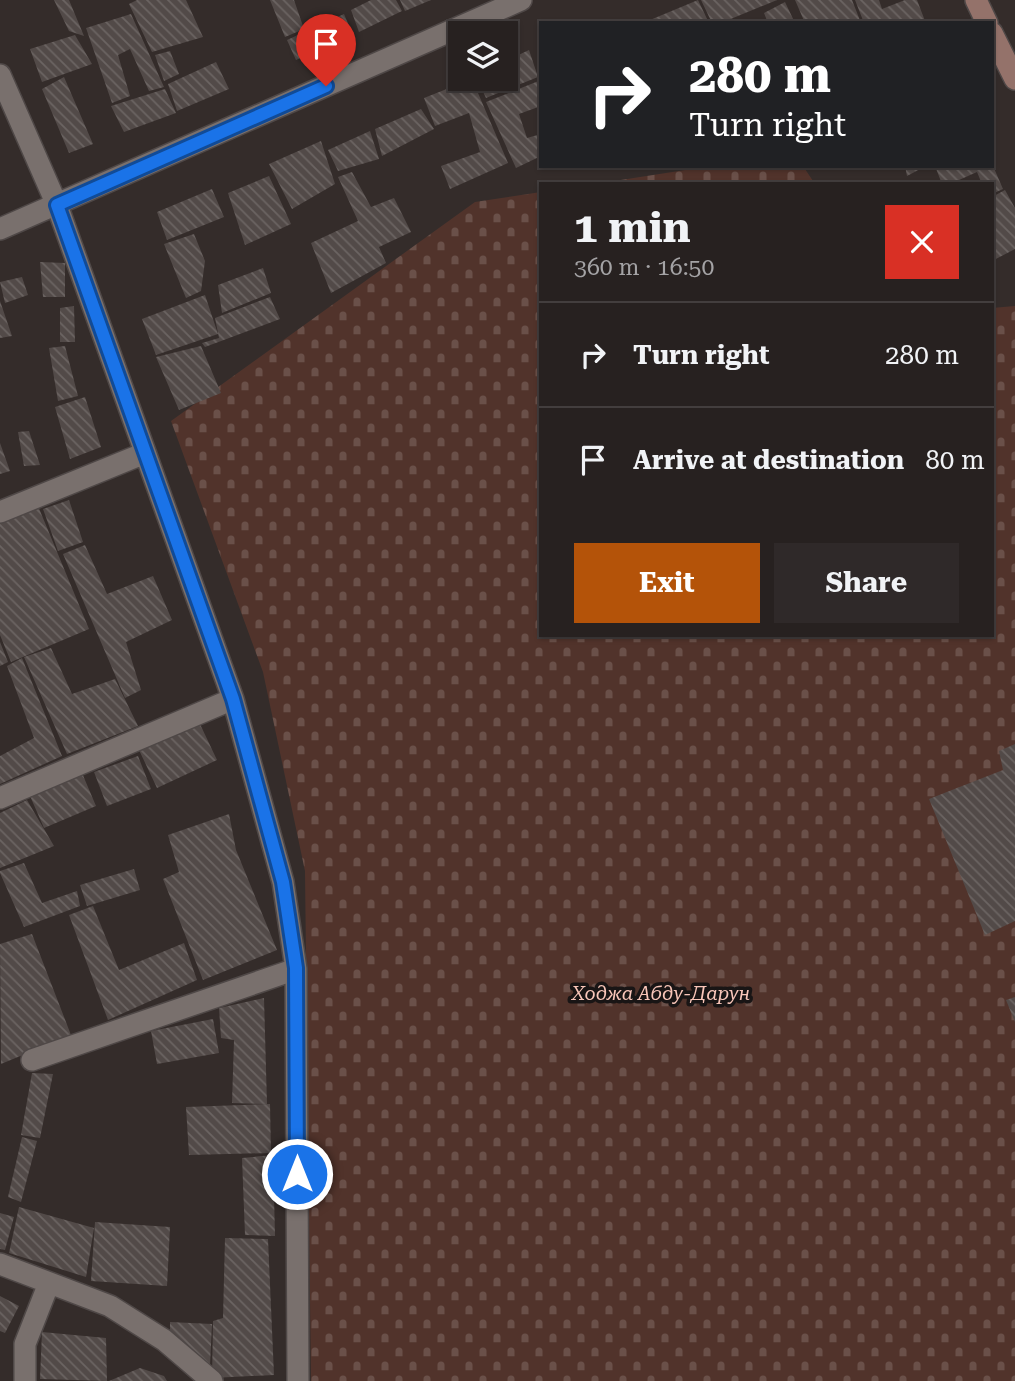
<!DOCTYPE html>
<html lang="en">
<head>
<meta charset="utf-8">
<style>
  :root { --surface:#272120; --page:#2f2929; --text:#f1f3f6; --muted:#a4a3a5; --line:#433e3e; --accent:#b45309 }
  body { margin:0; font-family:"Roboto Serif",serif; background:var(--page); color:var(--text); height:100vh; display:flex; flex-direction:column; font-size:26px; white-space:nowrap }
  * { box-sizing:border-box; margin:0 }
  p { font-size:23px; color:var(--muted) }
  .icon { flex:none; width:38px; height:38px; fill:none; stroke:currentColor; stroke-width:2; stroke-linecap:round; stroke-linejoin:round }
  .map { position:relative; flex:1; overflow:hidden }
  .sheet { position:absolute; left:539px; top:182px; width:455px; height:455px; display:flex; flex-direction:column; background:var(--surface); border-radius:0px; box-shadow:0 2px 5px #0004,0 0 0 2px var(--line) }
  .sheet>* { flex:none }
  .top-card { position:absolute; left:539px; top:21px; width:455px; height:147px; border-radius:0px; box-shadow:0 2px 5px #0004,0 0 0 2px var(--line); background:#202124; color:#fff; overflow:hidden }
  .buttons { position:absolute; left:448px; top:21px; display:grid; gap:14px }
  .buttons a { display:grid; place-items:center; width:70px; height:70px; border-radius:0px; background:var(--surface); box-shadow:0 2px 5px #0004,0 0 0 2px var(--line); font-size:35px }
  .pin { position:absolute; display:grid; place-items:center; width:60px; height:60px; color:#fff; margin:-72px -30px; border-radius:50% 50% 50% 0; rotate:-45deg; box-shadow:0 0 7px #0007 }
  .pin .icon { rotate:45deg }
  .me { position:absolute; width:77px; margin:-38px; rotate:0deg; stroke-linejoin:round; filter:drop-shadow(0 0 5px #0008) }
  .turn { display:flex; align-items:center; gap:24px; height:147px; padding:0 35px; font-size:32px }
  .turn .icon { width:91px; height:91px; stroke-width:2.5 }
  .turn b { display:block; font-size:49px; line-height:60px }
  .round { display:grid; place-items:center; flex:none; width:74px; height:74px; border-radius:0px; background:var(--page) }
  .overview { display:flex; align-items:center; justify-content:space-between; height:119px; padding:0 35px }
  h1 { font-size:42px; font-weight:700; line-height:52px }
  .primary-button { display:flex; gap:14px; margin-top:auto; padding:14px 35px }
  .primary-button a { flex:1; height:80px; border-radius:0px; background:var(--accent); color:#fff; font-size:28px; font-weight:700; line-height:80px; text-align:center }
  .primary-button a+a { background:var(--page); color:var(--text) }
  ul { padding:0; list-style:none }
  li { display:flex; align-items:center; gap:21px; height:105px; padding:0 35px; border-top:2px solid var(--line) }
  li div { flex:1 }
  li b { display:block; font-size:26px }
  li em { font-style:normal }
  .map>svg:first-child { display:block }
  .cemetery { fill:url(#cemetery-stones) }
  .building { fill:url(#building-back-hatch) }
  .lines { fill:none; stroke-linecap:round; stroke-linejoin:round }
  .street-casing { stroke:#4f4847; stroke-width:24 }
  .secondary-casing { stroke:#4f4847; stroke-width:24 }
  .street { stroke:#79706d; stroke-width:21 }
  .secondary { stroke:#94726a; stroke-width:21 }
  .route-casing { stroke:#114b97; stroke-width:18 }
  .route { stroke:#1a73e8; stroke-width:12 }
  .labels { text-anchor:middle; dominant-baseline:central; stroke-width:7; stroke-linejoin:round; paint-order:stroke }
  .park-label { font-size:19px; font-style:italic; fill:#f9c6b9; stroke:#191515 }
</style>
</head>
<body>
<div class="map">
<svg width="1015" height="1381" viewBox="0 0 1015 1381">
  <defs>
    <pattern id="cemetery-stones" width="16" height="16" patternUnits="userSpaceOnUse" patternTransform="scale(1.75)"><rect width="16" height="16" fill="#51332b"/><path d="M2 7V4a2 2 0 0 1 4 0v3zM10 15v-3a2 2 0 0 1 4 0v3z" fill="#6a5049"/></pattern>
    <pattern id="building-back-hatch" width="6" height="6" patternUnits="userSpaceOnUse" patternTransform="scale(1.75)"><rect width="6" height="6" fill="#524a48"/><path d="M-1 5l2 2M0 0l6 6M5-1l2 2" fill="none" stroke="#6b6462"/></pattern>
  </defs>
  <rect width="100%" height="100%" fill="#342c2a"/>
  <path class="cemetery" d="M711 166H803L815 184H595Z
    M541 192V635H992V308L1015 306V1381H311L305 871 263 672 171 421 475 202Z"/>
  <path class="building" d="M54 0H69L84 36 69 31Z
    M137 0H186L203 37 152 52 129 4Z
    M270 0H294L304 29 285 37Z
    M371 0H396L402 11 359 32 351 10Z
    M400 0H431L405 11Z
    M698 0 709 23H651L650 20Z
    M701 0H777L721 23H712Z
    M795 0H852L861 23H805Z
    M855 0H879L882 9 905 0H917L925 21 864 23Z
    M785 2 795 23H768L764 13Z
    M131 14 164 87 149 91 130 49 118 55 130 96 112 103 86 28Z
    M344 14 353 35 296 60 287 40Z
    M75 35 92 64 42 82 30 49Z
    M529 50 538 77 486 98 477 79H506V61Z
    M170 51 179 74 164 81 155 55Z
    M216 62 229 89 177 111 168 84Z
    M64 77 93 144 69 153 42 89Z
    M472 79 508 163 450 189 441 166 480 152 469 113 435 126 424 98Z
    M541 80V106L519 114 527 138 541 134V156L516 168 486 102Z
    M165 89 176 113 124 132 111 106Z
    M421 109 434 129 382 156 375 129Z
    M370 131 379 159 338 171 328 150Z
    M321 141 335 184 292 209 269 164Z
    M905 166H926L907 176Z
    M935 166H993L1003 189 992 194V184H982L977 172 950 184H942Z
    M352 172 371 207 394 198 411 232 379 247 386 263 331 293 311 243 358 221 338 177Z
    M269 176 291 224 245 245 228 193Z
    M212 189 224 217 167 240 157 212Z
    M1005 190 1015 208V249L992 261V197Z
    M194 234 205 261 201 291 186 298 164 244Z
    M40 262 65 263V297H43Z
    M263 268 271 293 222 313 218 285Z
    M22 277 28 295 5 303 0 282Z
    M205 295 218 334 156 355 142 319Z
    M270 297 280 319 205 347 202 343 219 338 215 318Z
    M0 301 12 336 0 338Z
    M74 306 75 342H60V308Z
    M65 346 78 396 58 401 49 348Z
    M201 346 221 393 179 410 156 357Z
    M85 397 101 447 70 459 55 407Z
    M29 431 40 465 24 466 18 432Z
    M0 443 10 471 0 474Z
    M69 500 83 542 58 551 43 509Z
    M38 506 89 629 11 662 0 635V521Z
    M85 545 107 594 153 576 172 620 126 642 141 690 125 698 63 554Z
    M0 642 8 662 0 666Z
    M51 648 72 694 115 679 138 726 67 754 24 657Z
    M22 658 62 756 0 784V756L34 738 7 666Z
    M199 722 217 760 157 788 139 750Z
    M1015 744V921L985 935 929 799 1003 770 999 751Z
    M138 756 151 789 107 806 94 772Z
    M82 773 96 806 44 828 30 796Z
    M27 800 54 846 0 868V813Z
    M229 814 236 850 277 950 203 980 163 879 179 872 168 835Z
    M24 863 42 903 77 891 80 906 24 927 0 873V871Z
    M134 869 140 890 87 906 80 885Z
    M93 906 119 970 184 943 197 980 108 1020 69 915Z
    M32 934 71 1035 1 1064 0 944Z
    M1015 997V1022L1006 1000Z
    M264 998 267 1104 232 1103 234 1040 221 1038 219 1008Z
    M213 1019 219 1053 157 1064 151 1031Z
    M32 1073 53 1074 40 1138 21 1135Z
    M270 1104 271 1153 189 1155 186 1107Z
    M22 1137 37 1141 21 1202 8 1197Z
    M273 1155 275 1236 245 1235 242 1158Z
    M19 1207 94 1228 86 1277 9 1253Z
    M0 1213 14 1217 5 1250 0 1249Z
    M95 1222 170 1227 167 1286 91 1281Z
    M225 1238 268 1239 274 1375 212 1378 213 1321 223 1318Z
    M0 1296 19 1306 5 1333 0 1331Z
    M170 1322 212 1324 210 1366 170 1342Z
    M42 1332 106 1338 107 1381 40 1379Z
    M140 1368 164 1376 167 1381H109Z"/>
  <g class="lines">
    <defs>
      <path id="street" d="M0 75 57 205 233 699 283 882 296 969 298 1381
        M0 229 521 0
        M0 512 145 453
        M0 798 233 699
        M32 1060 296 969
        M0 1264 110 1306 164 1340 212 1381
        M25 1381V1344L49 1283"/>
      <path id="secondary" d="M976 0 987 23
        M992 33 1015 79"/>
    </defs>
    <use href="#street" class="street-casing"/>
    <use href="#secondary" class="secondary-casing"/>
    <use href="#street" class="street"/>
    <use href="#secondary" class="secondary"/>
  </g>
  <g class="lines">
    <defs>
      <path id="route" d="M297 1174 296 968 283 882 233 699 57 205 326 86"/>
    </defs>
    <use href="#route" class="route-casing"/>
    <use href="#route" class="route"/>
  </g>
  <g class="labels">
    <g class="park-label">
      <text x="661" y="993">Ходжа Абду-Дарун</text>
    </g>
  </g>
</svg>
<div class="buttons">
<a><svg class="icon" aria-label="layers" viewBox="0 0 24 24"><path d="M12 4l9 5-9 5-9-5zM3 14l9 5 9-5"/></svg></a>
</div>
<div class="pin" style="left:326px;top:86px;background:#d93025"><svg class="icon" aria-label="arrive" viewBox="0 0 24 24"><path d="M6 21V4h12l-3 4 3 4H6"/></svg></div>
<svg class="me" style="left:297px;top:1174px" viewBox="-20 -20 40 40"><circle r="17" fill="#1a73e8" stroke="#fff" stroke-width="3"/><path d="M0-11L8 9 0 5-8 9z" fill="#fff"/></svg>
<div class="top-card">
<div class="turn"><svg class="icon" aria-label="right" viewBox="0 0 24 24"><path d="M7 20v-9h11M14 6l5 5-5 5"/></svg><div><b>280 m</b>Turn right</div></div>
</div>
<section class="sheet">
<div class="overview"><div><h1>1 min</h1><p>360 m · 16:50</p></div><a class="round" style="background:#d93025;color:#fff"><svg class="icon" aria-label="close" viewBox="0 0 24 24"><path d="M6 6l12 12M18 6L6 18"/></svg></a></div>
<ul>
<li><svg class="icon" aria-label="right" viewBox="0 0 24 24"><path d="M7 20v-9h11M14 6l5 5-5 5"/></svg><div><b>Turn right</b></div><em>280 m</em></li>
<li><svg class="icon" aria-label="arrive" viewBox="0 0 24 24"><path d="M6 21V4h12l-3 4 3 4H6"/></svg><div><b>Arrive at destination</b></div><em>80 m</em></li>
</ul>
<div class="primary-button"><a>Exit</a><a>Share</a></div>
</section>
</div>
</body>
</html>
